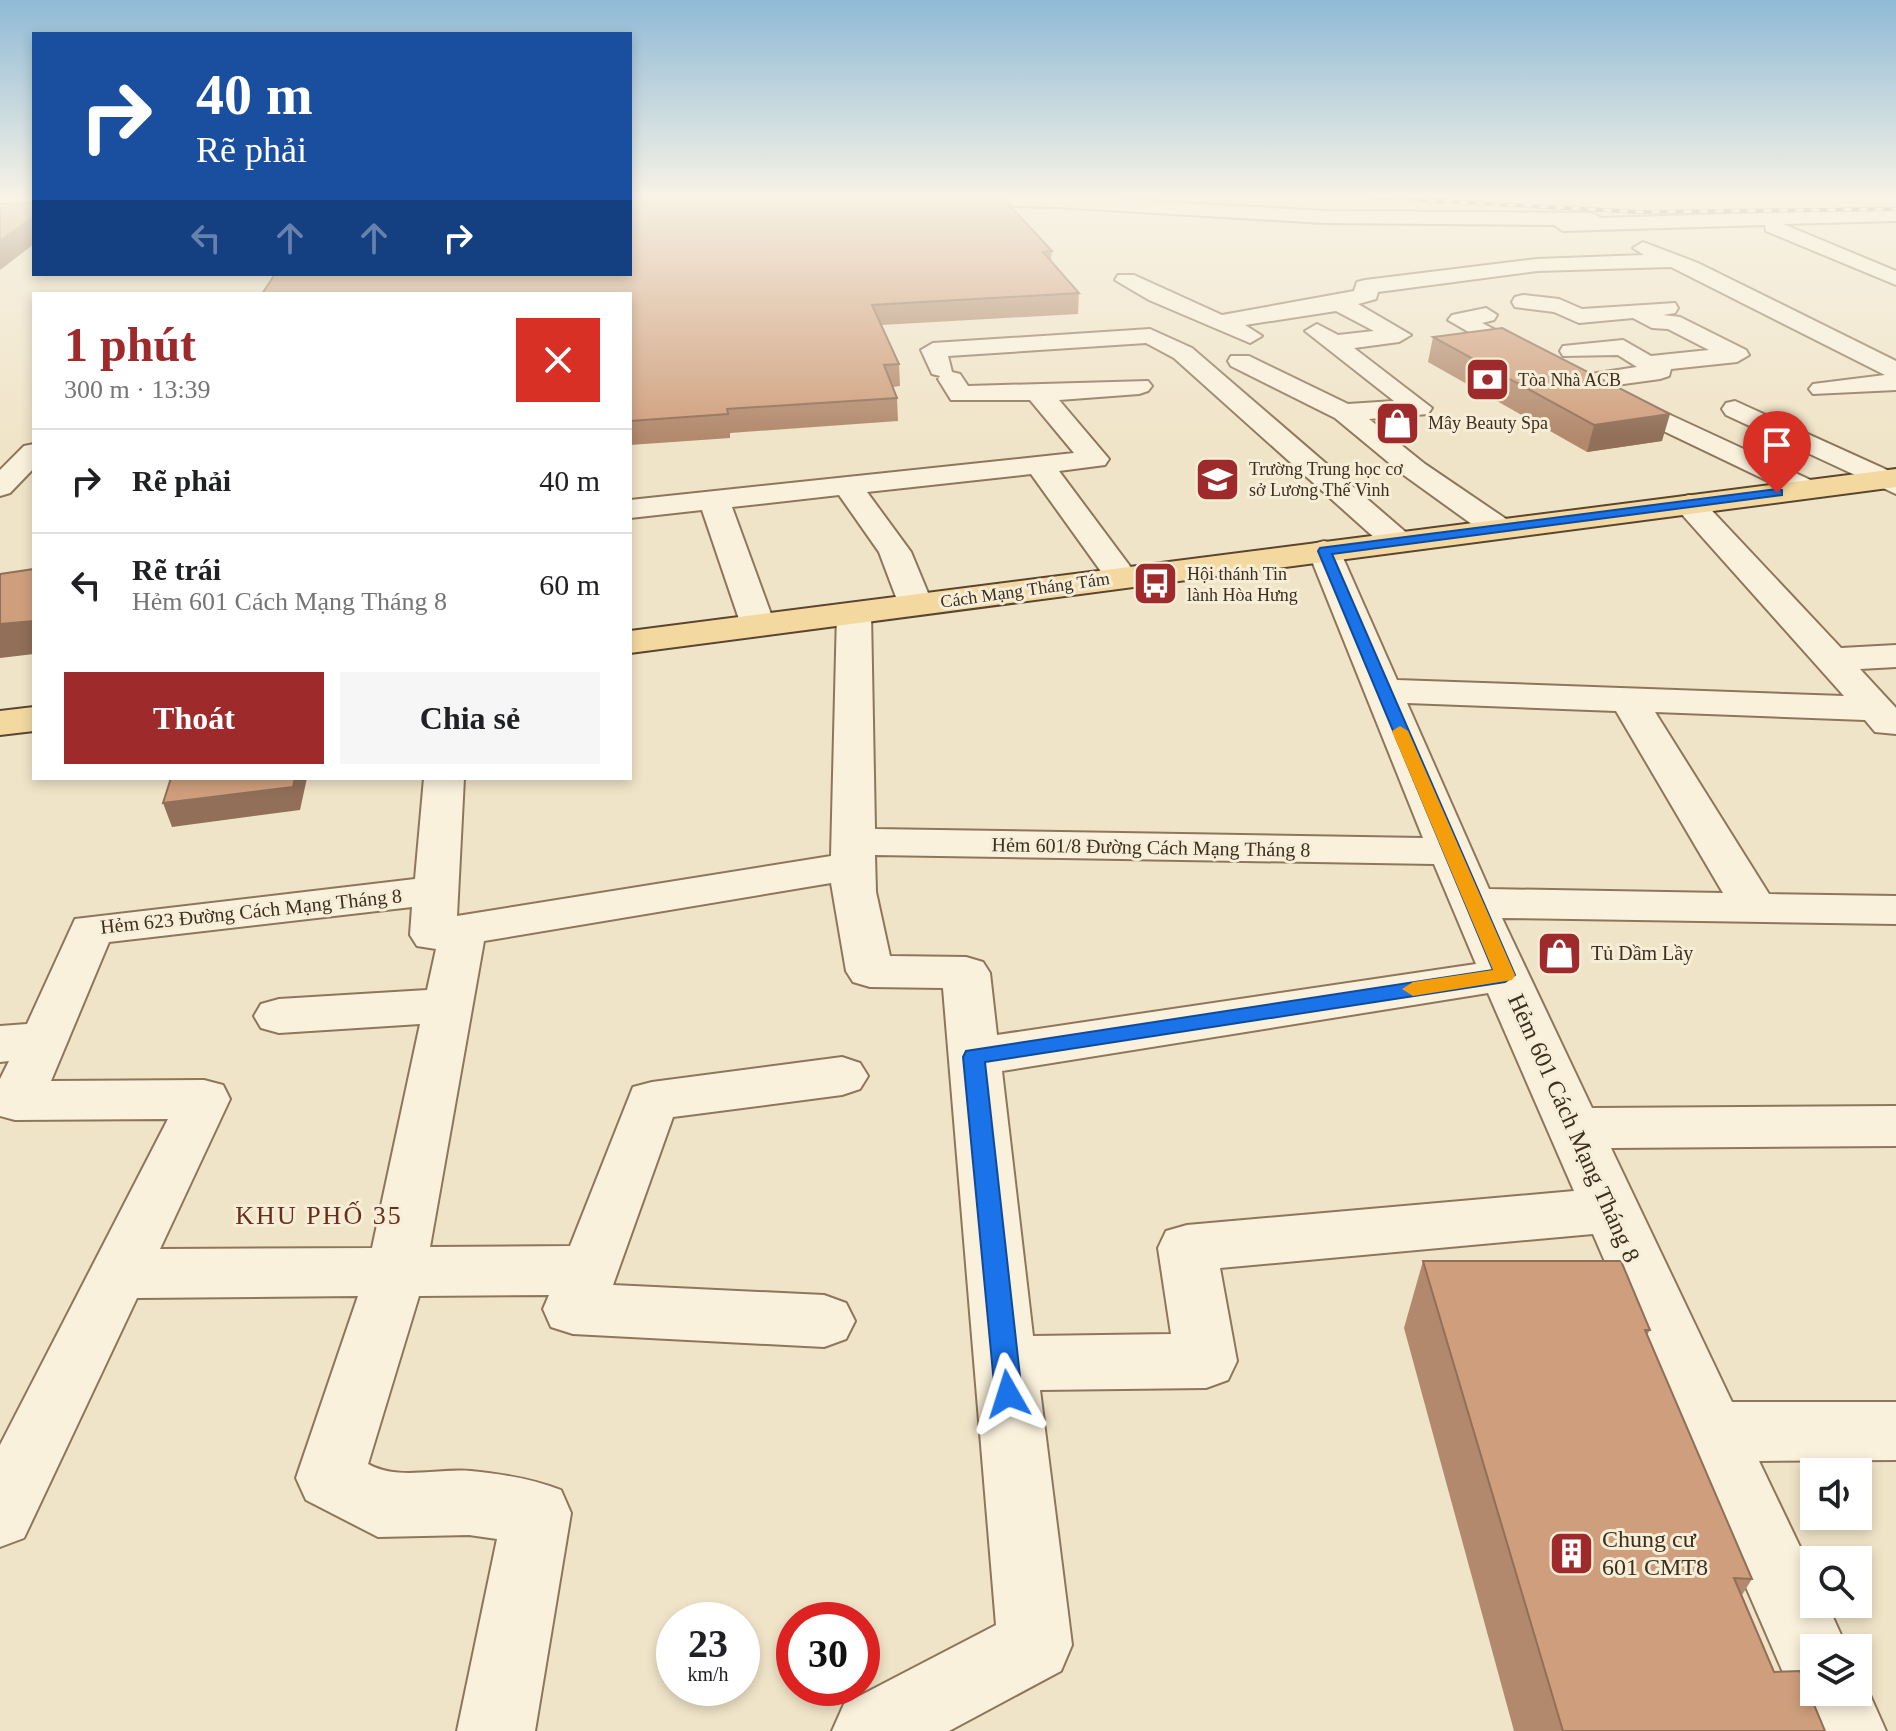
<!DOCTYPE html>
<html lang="vi">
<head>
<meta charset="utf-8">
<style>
  :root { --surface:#fff; --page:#f6f6f6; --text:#202124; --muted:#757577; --line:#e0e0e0; --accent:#9e2a2b }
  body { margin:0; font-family:"Times New Roman",serif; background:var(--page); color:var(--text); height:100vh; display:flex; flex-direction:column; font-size:30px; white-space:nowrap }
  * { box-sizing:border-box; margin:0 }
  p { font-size:26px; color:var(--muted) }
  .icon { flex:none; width:44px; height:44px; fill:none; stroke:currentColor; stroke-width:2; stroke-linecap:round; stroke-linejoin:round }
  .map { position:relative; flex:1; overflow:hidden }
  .sheet { position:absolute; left:32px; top:292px; width:600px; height:488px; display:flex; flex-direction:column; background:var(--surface); border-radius:0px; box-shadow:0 4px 12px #0003 }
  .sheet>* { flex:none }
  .top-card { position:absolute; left:32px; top:32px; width:600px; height:244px; border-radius:0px; box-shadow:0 4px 12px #0003; background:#1a4fa0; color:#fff; overflow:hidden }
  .buttons { position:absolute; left:1800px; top:1458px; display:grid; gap:16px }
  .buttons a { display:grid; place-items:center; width:72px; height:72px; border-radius:0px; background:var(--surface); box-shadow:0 4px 12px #0003; font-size:40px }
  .speed { position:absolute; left:656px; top:1602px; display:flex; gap:16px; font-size:40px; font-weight:700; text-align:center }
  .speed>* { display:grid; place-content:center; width:104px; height:104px; border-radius:50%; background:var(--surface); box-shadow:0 4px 12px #0003; line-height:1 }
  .speed small { font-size:20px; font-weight:400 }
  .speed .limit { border:12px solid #d22; background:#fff; color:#111 }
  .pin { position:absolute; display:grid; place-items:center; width:68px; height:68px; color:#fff; margin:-82px -34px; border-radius:50% 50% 50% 0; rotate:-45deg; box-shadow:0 0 8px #0007 }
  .pin .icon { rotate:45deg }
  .me { position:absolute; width:88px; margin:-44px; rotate:354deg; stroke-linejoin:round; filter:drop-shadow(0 0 6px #0008) }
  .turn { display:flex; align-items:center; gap:28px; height:168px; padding:0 32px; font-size:36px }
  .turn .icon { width:104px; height:104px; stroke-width:2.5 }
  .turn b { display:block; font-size:56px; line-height:68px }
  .lanes { display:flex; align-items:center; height:76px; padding:0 32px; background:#0003; justify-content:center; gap:40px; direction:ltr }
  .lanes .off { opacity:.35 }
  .round { display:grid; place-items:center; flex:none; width:84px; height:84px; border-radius:0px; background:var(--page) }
  .overview { display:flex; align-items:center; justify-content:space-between; height:136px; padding:0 32px }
  h1 { font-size:48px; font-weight:700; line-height:60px; color:var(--accent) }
  .action { display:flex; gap:16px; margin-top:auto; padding:16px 32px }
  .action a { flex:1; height:92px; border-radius:0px; background:var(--accent); color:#fff; font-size:32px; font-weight:700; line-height:92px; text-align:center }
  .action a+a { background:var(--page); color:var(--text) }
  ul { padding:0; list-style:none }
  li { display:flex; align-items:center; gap:24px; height:104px; padding:0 32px; border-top:2px solid var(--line) }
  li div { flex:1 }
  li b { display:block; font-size:30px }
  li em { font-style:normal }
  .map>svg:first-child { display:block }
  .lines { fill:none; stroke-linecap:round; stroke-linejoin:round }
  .minor-casing { stroke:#8d765c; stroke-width:4 }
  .major-casing { stroke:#5b4430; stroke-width:4 }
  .minor { fill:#faf1dc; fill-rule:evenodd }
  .major { fill:#f3d9a0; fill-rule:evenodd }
  .rail-casing { stroke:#3d2e20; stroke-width:4 }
  .rail { stroke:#f7eed8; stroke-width:3; stroke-dasharray:8; stroke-linecap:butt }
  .wall { fill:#b2896c }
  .shaded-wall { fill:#916f58 }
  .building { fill:#cf9f7d; stroke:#916f58; stroke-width:2 }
  .route { fill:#1a73e8; stroke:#114b97; stroke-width:2 }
  .slow { fill:#f59e0b }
  .labels { text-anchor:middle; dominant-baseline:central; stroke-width:6; stroke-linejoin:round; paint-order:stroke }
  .far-poi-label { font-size:18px; fill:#3d2e20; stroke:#f7eed8; text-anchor:start }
  .far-street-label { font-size:18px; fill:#3d2e20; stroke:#f7eed8 }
  .street-label { font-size:20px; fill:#3d2e20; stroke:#f7eed8 }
  .poi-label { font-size:20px; fill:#3d2e20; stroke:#f7eed8; text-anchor:start }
  .near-street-label { font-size:24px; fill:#3d2e20; stroke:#f7eed8 }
  .near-poi-label { font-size:24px; fill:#3d2e20; stroke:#f7eed8; text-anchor:start }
  .near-neighbourhood-label { font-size:26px; letter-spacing:2px; fill:#6b2e1e; stroke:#f7eed8 }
</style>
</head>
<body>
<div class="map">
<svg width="1896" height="1731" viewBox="0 0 1896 1731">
  <rect width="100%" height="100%" fill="#f0e4c8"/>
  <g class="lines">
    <defs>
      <path id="minor" d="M841 196H1060L1324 211 1592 213 1601 218 1896 209V221L1783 224 1896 271V285L1766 231 1765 225 1563 231 1554 225 1324 223 1057 207 850 202Z
        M1643 242 1698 263 1896 361V390L1813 394 1809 389 1813 384 1885 375 1671 267 1537 271 1378 292 1376 299 1358 304 1411 335 1399 342 1354 348 1432 408 1428 414 1369 419 1425 464 1509 521 1514 528 1509 535H1487L1405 476 1335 418 1231 366 1228 361 1231 356H1249L1348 404 1394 401 1305 331 1317 324 1338 335 1374 331 1336 311 1245 325 1262 336 1250 343 1149 300 1115 280 1118 275H1134L1222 315 1354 291 1357 282 1365 280 1537 259 1644 255 1633 248Z
        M1523 295 1559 299 1582 309 1675 303 1678 308 1675 313 1663 315 1680 317 1746 350 1749 355 1737 362 1671 369 1669 376 1660 379 1580 390 1571 387 1567 382 1571 377 1637 367 1618 355 1563 356 1560 351 1563 346 1623 340 1651 356 1709 350 1668 329 1652 328 1633 318 1579 323 1554 312 1515 307 1512 302 1515 297Z
        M1486 308 1497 315 1494 320 1482 323 1542 354 1545 359 1542 364H1524L1448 320 1452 315Z
        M1150 329 1192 348 1409 535 1414 542 1409 549H1387L1174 358 1146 343 948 356 952 372 960 374 968 386 1148 381 1152 386 1148 391 1139 394 1059 400 1109 459 1105 465 1059 471 1138 577 1134 584 1122 587 1110 584 1031 474 867 492 911 552 933 605 928 612 916 615 904 612 899 605 879 552 839 495 732 507 775 625 770 632 758 635 746 632 741 625 702 510 630 518V500L1074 453 1030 400H951L938 379 940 376 932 374 921 350 933 343Z
        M1614 389 1817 483 1822 489 1817 495H1797L1605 403 1601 397Z
        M1735 401 1896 474V494L1726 415 1722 409 1726 403Z
        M34 444V468L10 493 0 496V470L24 446Z
        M1689 495 1700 498 1841 648 1896 645V667L1860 669 1896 708V734L1875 732 1865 720 1655 712 1769 894 1896 896V924L1502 918 1592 1108 1896 1106V1146L1611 1148 1732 1402H1896V1460L1759 1461 1814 1576V1604H1827L1847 1648H1814V1692H1858V1668L1886 1731H1808L1792 1692 1794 1687 1788 1684 1593 1234 1220 1268 1237 1361 1228 1380 1206 1388 1040 1390 1072 1645 1061 1671 949 1731H832L844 1704 996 1625 943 988 870 987 853 982 846 971 831 883 484 941 430 1247 570 1246 633 1087 652 1082 842 1057 860 1063 868 1076 860 1089 842 1095 673 1117 613 1285 824 1295 846 1303 855 1321 846 1339 824 1347 573 1334 551 1327 543 1309 549 1295 419 1296 368 1464C399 1481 436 1468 471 1471 502 1474 533 1479 561 1490L571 1513 535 1731H457L497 1539 469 1535 378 1537 306 1500 296 1478 358 1296 137 1298 24 1538 0 1547V1445L168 1119 15 1120 0 1116V1079L9 1061 0 1062V1026L27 1024 75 919 415 879 424 778H464L457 916 831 856 837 613 842 606 854 603 866 606 871 613 875 829 1423 838 1308 551 1313 544 1324 541 1335 544 1340 551 1397 680 1844 696 1678 510 1674 504 1678 498ZM1407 703 1616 711 1723 893 1489 889ZM875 855 1434 864 1476 964 997 1035 990 973 983 962 966 957 890 956 876 892ZM412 907 410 935 417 946 436 949 427 990 279 999 261 1004 254 1016 261 1028 279 1033 420 1024 372 1248 160 1249 230 1099 223 1085 204 1080 51 1081 109 942ZM1488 993 1574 1191 1187 1225 1166 1231 1158 1248 1171 1334 1033 1336 1002 1071Z"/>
      <path id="major" d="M1896 469V487L630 653V631Z
        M34 707V731L0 735V711Z"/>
    </defs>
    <use href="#minor" class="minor-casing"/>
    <use href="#major" class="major-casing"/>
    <use href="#minor" class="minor"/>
    <use href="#major" class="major"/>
    <defs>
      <path id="rail" d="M1348 196 1639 212 1896 209"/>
    </defs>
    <use href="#rail" class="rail-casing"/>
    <use href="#rail" class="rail"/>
  </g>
  <path class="wall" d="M1052 251 1051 261 1079 293 1078 314 882 325 899 364 900 386 893 387 897 398 898 421 730 433V438L630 445V294Z
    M1433 337 1662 441 1587 452 1428 362Z
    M1423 1261 1650 1330 1647 1335 1752 1579 1742 1595 1774 1672 1825 1731H1514L1404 1328Z"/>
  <path class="shaded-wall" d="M34 216V244L0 270V241Z
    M1670 414 1662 441 1587 452 1594 425Z
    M34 621V654L0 658V624Z
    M295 778H307L300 810 172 827 163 803Z"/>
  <path class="building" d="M630 196H1001L1052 251 1043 252 1079 293 872 305 899 364 884 365 897 398 727 409 728 414 630 421V294H262L275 274H630Z
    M34 203V216L0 241V204Z
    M1502 328 1670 414 1594 425 1433 337Z
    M34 569V621L0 624V574Z
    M171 778H295L293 787 163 803Z
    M1423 1261H1621L1650 1330H1645L1752 1579 1734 1578 1774 1672 1800 1671 1825 1731H1563Z"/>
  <linearGradient id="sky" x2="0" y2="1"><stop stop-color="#8fbad6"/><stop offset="0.45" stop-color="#f8f3e6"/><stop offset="1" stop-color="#f8f3e6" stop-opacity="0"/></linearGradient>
  <rect width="1896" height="438" fill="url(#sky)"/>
  <path class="route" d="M1777 489 1782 490V495L1332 554 1515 975 1505 982 985 1062 1022 1394 1018 1403 1008 1406 999 1403 995 1394 963 1057 966 1051 1493 970 1318 551 1320 548Z"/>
  <path class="slow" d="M1400 726 1408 731 1515 975 1512 980 1413 996 1402 989 1413 982 1493 970 1392 731Z"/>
  <defs>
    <symbol id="bank-square" viewBox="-11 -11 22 22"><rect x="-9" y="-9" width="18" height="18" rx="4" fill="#9e2a2b" stroke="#f7eed8"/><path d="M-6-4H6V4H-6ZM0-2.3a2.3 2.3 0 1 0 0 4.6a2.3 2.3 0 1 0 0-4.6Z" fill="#fff"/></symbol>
    <symbol id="shop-square" viewBox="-11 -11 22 22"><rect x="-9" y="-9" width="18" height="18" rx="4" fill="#9e2a2b" stroke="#f7eed8"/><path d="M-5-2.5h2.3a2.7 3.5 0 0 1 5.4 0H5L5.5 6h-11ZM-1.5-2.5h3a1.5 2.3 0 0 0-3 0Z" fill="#fff"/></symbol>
    <symbol id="school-square" viewBox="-11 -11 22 22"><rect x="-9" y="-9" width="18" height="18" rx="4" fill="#9e2a2b" stroke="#f7eed8"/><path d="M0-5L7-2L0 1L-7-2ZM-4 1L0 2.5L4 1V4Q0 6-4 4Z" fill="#fff"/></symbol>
    <symbol id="bus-square" viewBox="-11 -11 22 22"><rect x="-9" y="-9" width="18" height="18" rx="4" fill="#9e2a2b" stroke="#f7eed8"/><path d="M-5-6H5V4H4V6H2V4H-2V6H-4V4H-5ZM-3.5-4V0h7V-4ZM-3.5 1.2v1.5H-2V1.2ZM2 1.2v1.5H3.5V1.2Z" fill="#fff"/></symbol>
    <symbol id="building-square" viewBox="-11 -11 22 22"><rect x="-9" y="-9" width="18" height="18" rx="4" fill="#9e2a2b" stroke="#f7eed8"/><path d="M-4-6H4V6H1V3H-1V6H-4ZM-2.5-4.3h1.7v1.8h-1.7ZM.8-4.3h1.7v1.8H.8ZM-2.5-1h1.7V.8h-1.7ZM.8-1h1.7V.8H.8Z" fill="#fff"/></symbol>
  </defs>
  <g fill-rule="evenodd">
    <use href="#bank-square" x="1462" y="354" width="51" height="51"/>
    <use href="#shop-square" x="1372" y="398" width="51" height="51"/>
    <use href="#school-square" x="1192" y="454" width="51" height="51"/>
    <use href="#bus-square" x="1130" y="558" width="51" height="51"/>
    <use href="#shop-square" x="1534" y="928" width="51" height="51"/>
    <use href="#building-square" x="1546" y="1528" width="51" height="51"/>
  </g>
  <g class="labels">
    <g class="far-poi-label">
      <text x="1518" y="380">Tòa Nhà ACB</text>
      <text x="1428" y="423">Mây Beauty Spa</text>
      <text x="1249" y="469">Trường Trung học cơ<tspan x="1249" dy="21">sở Lương Thế Vinh</tspan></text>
      <text x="1187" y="574">Hội thánh Tin<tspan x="1187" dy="21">lành Hòa Hưng</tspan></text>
    </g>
    <g class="far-street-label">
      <text transform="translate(1025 590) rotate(-8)">Cách Mạng Tháng Tám</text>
    </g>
    <g class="street-label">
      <text transform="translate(1151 847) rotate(1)">Hẻm 601/8 Đường Cách Mạng Tháng 8</text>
      <text transform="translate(251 911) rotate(-6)">Hẻm 623 Đường Cách Mạng Tháng 8</text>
    </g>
    <g class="poi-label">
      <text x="1591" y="953">Tủ Dầm Lầy</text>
    </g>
    <g class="near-street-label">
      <text transform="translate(1574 1128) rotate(66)">Hẻm 601 Cách Mạng Tháng 8</text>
    </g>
    <g class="near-poi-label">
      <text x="1602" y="1539">Chung cư<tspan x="1602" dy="28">601 CMT8</tspan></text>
    </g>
    <g class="near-neighbourhood-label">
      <text x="319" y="1215">KHU PHỐ 35</text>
    </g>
  </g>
</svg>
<div class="buttons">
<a><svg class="icon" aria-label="sound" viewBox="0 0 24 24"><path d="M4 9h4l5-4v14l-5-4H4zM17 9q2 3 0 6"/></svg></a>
<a><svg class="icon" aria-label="search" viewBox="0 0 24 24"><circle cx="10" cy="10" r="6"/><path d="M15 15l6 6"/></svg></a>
<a><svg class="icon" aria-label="layers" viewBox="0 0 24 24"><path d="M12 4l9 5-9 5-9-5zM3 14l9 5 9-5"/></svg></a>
</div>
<div class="speed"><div>23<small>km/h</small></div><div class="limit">30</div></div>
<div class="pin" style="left:1777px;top:493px;background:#d93025"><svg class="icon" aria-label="arrive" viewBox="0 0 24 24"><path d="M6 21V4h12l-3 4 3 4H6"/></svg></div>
<svg class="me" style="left:1008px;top:1394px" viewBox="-20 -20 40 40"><path d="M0-17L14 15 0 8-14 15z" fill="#1a73e8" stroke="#fff" stroke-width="4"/></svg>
<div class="top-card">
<div class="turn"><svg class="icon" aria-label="right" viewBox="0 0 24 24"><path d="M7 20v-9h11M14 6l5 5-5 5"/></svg><div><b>40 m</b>Rẽ phải</div></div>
<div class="lanes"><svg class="icon off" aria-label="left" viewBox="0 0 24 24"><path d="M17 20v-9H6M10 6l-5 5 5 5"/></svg><svg class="icon off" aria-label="ahead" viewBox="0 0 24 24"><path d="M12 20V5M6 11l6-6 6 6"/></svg><svg class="icon off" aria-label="ahead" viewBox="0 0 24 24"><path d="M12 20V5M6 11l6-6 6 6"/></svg><svg class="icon" aria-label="right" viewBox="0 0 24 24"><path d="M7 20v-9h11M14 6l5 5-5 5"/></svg></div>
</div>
<section class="sheet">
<div class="overview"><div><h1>1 phút</h1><p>300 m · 13:39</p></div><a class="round" style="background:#d93025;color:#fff"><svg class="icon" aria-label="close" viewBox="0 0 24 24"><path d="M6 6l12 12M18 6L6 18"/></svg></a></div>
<ul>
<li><svg class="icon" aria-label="right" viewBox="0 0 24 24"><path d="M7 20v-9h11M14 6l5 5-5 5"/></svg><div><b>Rẽ phải</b></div><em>40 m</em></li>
<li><svg class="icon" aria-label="left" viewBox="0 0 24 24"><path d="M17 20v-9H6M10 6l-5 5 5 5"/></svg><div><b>Rẽ trái</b><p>Hẻm 601 Cách Mạng Tháng 8</p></div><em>60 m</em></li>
</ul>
<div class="action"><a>Thoát</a><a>Chia sẻ</a></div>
</section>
</div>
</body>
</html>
